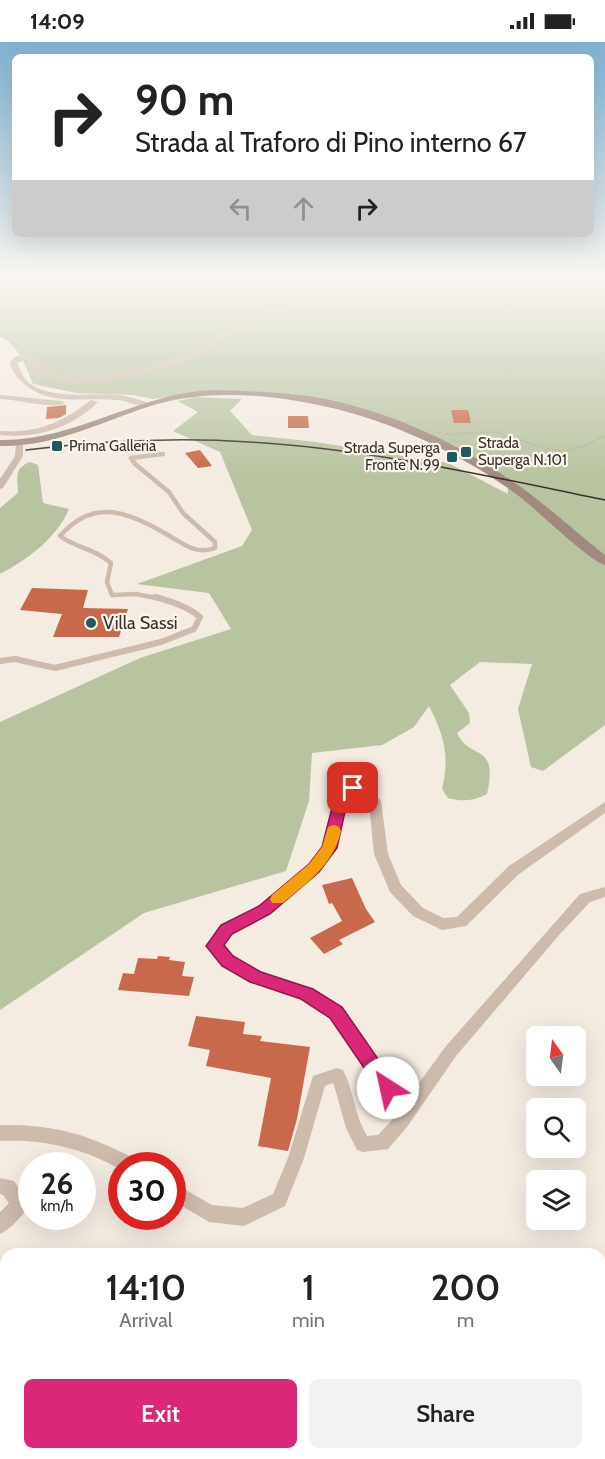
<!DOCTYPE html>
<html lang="en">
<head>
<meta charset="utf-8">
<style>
  :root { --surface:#fff; --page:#f2f2f2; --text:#222; --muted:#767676; --accent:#db2777 }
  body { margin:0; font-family:Cabin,sans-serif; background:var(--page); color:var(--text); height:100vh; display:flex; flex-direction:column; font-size:22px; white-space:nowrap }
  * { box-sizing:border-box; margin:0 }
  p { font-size:20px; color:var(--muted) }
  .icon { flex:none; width:33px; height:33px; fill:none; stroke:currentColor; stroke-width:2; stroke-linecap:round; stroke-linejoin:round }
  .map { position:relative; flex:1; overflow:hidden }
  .sheet { position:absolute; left:0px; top:1206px; width:606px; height:212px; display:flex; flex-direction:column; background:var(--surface); border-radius:18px 18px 0 0; box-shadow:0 6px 24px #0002 }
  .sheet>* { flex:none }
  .top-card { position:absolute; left:12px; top:12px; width:582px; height:183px; border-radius:9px; box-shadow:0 6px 24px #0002; background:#fff; color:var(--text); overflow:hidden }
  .needle { width:39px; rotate:346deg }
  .fabs { position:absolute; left:526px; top:984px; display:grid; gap:12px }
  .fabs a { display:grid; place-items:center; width:60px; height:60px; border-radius:9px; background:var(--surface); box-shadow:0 6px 24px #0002; font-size:30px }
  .speed { position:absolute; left:18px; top:1110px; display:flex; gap:12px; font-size:30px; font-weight:700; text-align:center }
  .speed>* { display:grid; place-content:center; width:78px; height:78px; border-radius:50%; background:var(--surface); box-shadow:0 6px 24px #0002; line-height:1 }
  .speed small { font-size:15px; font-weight:400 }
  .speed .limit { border:9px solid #d22; background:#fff; color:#111 }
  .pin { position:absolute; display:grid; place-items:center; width:51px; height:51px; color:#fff; margin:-26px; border-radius:12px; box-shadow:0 3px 9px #0006 }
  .me { position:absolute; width:66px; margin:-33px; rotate:325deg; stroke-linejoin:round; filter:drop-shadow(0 0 4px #0008) }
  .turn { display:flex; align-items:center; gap:21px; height:126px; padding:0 24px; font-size:27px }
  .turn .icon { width:78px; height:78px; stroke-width:2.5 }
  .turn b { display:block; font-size:42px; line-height:51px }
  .lanes { display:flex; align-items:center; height:57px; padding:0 24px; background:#0003; justify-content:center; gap:30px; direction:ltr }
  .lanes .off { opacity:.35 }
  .eta { display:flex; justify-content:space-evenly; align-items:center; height:102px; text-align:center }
  .eta b { font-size:36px; font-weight:600; line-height:42px }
  .action { display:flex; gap:12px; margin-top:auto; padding:12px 24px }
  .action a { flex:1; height:69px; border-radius:9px; background:var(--accent); color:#fff; font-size:24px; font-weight:600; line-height:69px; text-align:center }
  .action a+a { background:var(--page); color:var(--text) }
  .status { display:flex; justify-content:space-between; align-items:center; height:42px; padding:0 30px; background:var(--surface); direction:ltr }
  .status svg { height:16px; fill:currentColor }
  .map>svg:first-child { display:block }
  .green { fill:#b8c4a0 }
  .building { fill:#c8694b }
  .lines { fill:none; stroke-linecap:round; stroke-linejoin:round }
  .path { stroke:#b9a596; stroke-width:1.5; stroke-dasharray:1.5 1.5; stroke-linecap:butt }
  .lane-far1 { stroke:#cdbbac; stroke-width:4.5 }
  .lane { stroke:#cdbbac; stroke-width:6 }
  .street { fill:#cdbbac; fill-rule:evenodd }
  .secondary { fill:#a18a7d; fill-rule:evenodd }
  .tram { stroke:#3b302b; stroke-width:1.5 }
  .route { fill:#db2777; stroke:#8e194d; stroke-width:1.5 }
  .slow { fill:#f59e0b }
  .poi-dot { fill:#1f5a5e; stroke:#fbf5ee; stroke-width:2 }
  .labels { text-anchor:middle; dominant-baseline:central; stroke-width:4.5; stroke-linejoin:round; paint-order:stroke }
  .far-poi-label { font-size:15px; fill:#3b302b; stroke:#fbf5ee; text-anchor:start }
  .poi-label { font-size:18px; fill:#3b302b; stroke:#fbf5ee; text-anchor:start }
</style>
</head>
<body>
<div class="status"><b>14:09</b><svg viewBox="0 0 49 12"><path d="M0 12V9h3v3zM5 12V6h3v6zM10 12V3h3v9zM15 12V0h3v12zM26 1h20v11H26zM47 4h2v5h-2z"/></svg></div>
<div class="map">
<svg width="605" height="1417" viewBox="0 0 605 1417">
  <rect width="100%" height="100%" fill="#f4ebe1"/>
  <path class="green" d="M0 235H605V683L543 729 531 725 518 667 532 622 480 620 450 643 469 671 470 681 457 691C469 719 499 699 487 752 474 759 462 760 448 756L442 747C450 714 444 693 429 664L414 685 382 703 312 711 309 759 286 829 144 871 0 968V680L140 616 231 587 209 551 137 542 242 504 252 488 220 410 173 389 198 370 178 359 194 355 242 357 230 369 252 393 316 400 448 421 508 452 507 435 411 384 319 358 216 348 154 357 132 353 76 351 33 342C26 325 18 302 0 295Z
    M30 420 38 423 43 461 69 467C57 496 27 518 0 532V466L18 451C18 436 13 426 30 420Z
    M0 1299 6 1301V1412H525L526 1417H0Z"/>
  <path class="building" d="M66 363V372L59 376 46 377 47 365Z
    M451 368H468L471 381H454Z
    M288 374H308L309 386H288Z
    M200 408 212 424 198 426 185 411Z
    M32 546 88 548 83 566 128 567 119 595H53L62 572 20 568Z
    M352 836 366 867 375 880 339 898 343 902 324 912 310 896 342 879 332 861 329 862 322 843Z
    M158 914 170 915 169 918 185 920 182 934 194 935 189 954 118 948 123 931 134 932 138 916 157 917Z
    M196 974 245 980 243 992 262 994 260 999 310 1005 297 1077 288 1109 258 1104 271 1036 206 1024 210 1008 188 1004Z"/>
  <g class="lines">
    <path class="path" d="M447 392 496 390 548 407 566 409 581 405 605 394"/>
    <path class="lane-far1" d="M161 557 136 552 112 553 107 540 111 521C96 507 76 506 60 494 94 455 129 470 168 493 184 502 196 513 215 506V500L183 471 169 450 135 422 131 416 163 412"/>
    <path class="lane" d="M0 619 15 617 55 626 161 600 194 587 200 575C187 564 171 559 155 555"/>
    <path class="street" d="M382 235H388L390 263C361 272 338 255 309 263 287 269 265 275 244 284 231 290 222 300 210 307 180 325 93 347 59 339 44 335 36 327 24 318L18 321C26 363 87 350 117 353 128 354 138 357 149 361V365C139 365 128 359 117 358 84 355 48 365 22 340 16 334 11 328 10 320L16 314H26C39 319 46 331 61 335 95 342 173 321 204 305 216 298 225 288 238 282 259 272 281 266 303 260 314 257 324 255 335 256 352 259 367 266 384 261Z
      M0 353 61 359 65 361C53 368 17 357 0 357Z
      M91 358 98 360C72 386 36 397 0 393V389C36 392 63 380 91 358Z
      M16 400 23 402V414L3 446 0 447V437L15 414Z
      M353 742 369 746 381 759 388 812 401 843 423 866 443 876 457 875 509 824 605 760V771L519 832 466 884 442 888 413 874 390 850 374 812 369 760 361 752 355 751 348 756 336 806 319 830 270 872 231 891 222 903 233 915 260 930 312 948 341 965 403 1054 405 1060 446 1004 580 852 605 845V855L590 860 560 892 456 1014 407 1085 388 1107 363 1110 357 1108 346 1086 334 1043 333 1041 325 1044 304 1116 285 1164 244 1184 209 1180 172 1158V1140L212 1163 243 1166 273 1152 288 1116 313 1034 337 1026 343 1028C354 1049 355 1075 367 1094L378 1093 392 1078 389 1061 331 975 302 957 250 939 223 923 207 904 221 883 260 864 309 822 323 805 336 754 349 743Z
      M0 1083C42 1082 79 1089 117 1108 125 1112 136 1115 139 1124H122V1128C82 1106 45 1097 0 1099Z
      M0 1136 14 1139 29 1162C24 1173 11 1187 0 1192V1170L9 1161 3 1153 0 1152Z
      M605 1266V1299L600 1297V1268Z"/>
    <path class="secondary" d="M215 348C248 349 283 350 315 355 384 367 455 399 512 439 545 461 574 489 605 513V523C589 519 537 468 520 455 486 429 449 409 410 392 340 361 232 340 157 362 104 378 57 405 0 404V398C76 399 139 350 215 348Z"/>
    <path class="tram" d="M26 408C100 399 175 395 249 400 370 407 487 434 605 458"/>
  </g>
  <linearGradient id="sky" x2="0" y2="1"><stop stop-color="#7eb2d2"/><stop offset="0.54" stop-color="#faf6f2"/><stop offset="1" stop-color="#faf6f2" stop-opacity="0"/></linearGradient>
  <rect width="605" height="434" fill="url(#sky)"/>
  <path class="route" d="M353 741 360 746 348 756 337 806 319 830 270 872 232 892 224 903 233 914 261 930 313 947 342 965 394 1040 397 1046 394 1052 388 1054 382 1052 330 976 301 957 250 940 222 924 206 904 221 883 259 864 309 822 322 805 335 754Z"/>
  <path class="slow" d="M334 783 339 785 341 789C333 823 309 839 283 861H272L270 857 272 853 309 822 322 805 328 785Z"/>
  <g class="poi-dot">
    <rect x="51" y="398" width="12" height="12" rx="3"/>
    <rect x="460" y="404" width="12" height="12" rx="3"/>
    <rect x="446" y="409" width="12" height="12" rx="3"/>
    <circle cx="91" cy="581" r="6"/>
  </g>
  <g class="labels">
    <g class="far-poi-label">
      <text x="478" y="401">Strada<tspan x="478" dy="17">Superga N.101</tspan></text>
      <text x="69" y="404">Prima Galleria</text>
      <text x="440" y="406" text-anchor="end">Strada Superga<tspan x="440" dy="17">Fronte N.99</tspan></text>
    </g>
    <g class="poi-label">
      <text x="103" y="581">Villa Sassi</text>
    </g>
  </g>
</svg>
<div class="fabs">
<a><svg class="needle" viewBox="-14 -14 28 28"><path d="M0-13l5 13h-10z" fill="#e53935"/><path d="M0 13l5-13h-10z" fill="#767676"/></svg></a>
<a><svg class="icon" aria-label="search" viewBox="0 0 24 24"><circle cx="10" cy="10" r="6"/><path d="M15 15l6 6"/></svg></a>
<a><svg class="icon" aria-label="layers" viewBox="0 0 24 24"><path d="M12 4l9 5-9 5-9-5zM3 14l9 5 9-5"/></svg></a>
</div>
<div class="speed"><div>26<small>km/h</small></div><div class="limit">30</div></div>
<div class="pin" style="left:353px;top:746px;background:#d93025"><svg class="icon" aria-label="arrive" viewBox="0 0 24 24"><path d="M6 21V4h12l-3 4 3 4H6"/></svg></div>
<svg class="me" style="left:388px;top:1046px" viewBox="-20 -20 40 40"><circle r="19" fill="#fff"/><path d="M0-13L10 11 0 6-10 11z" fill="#db2777"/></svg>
<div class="top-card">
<div class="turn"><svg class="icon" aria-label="right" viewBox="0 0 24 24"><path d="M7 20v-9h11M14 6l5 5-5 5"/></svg><div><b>90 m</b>Strada al Traforo di Pino interno 67</div></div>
<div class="lanes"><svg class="icon off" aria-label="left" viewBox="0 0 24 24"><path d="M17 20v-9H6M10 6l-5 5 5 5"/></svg><svg class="icon off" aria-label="ahead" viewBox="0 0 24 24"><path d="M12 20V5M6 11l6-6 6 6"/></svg><svg class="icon" aria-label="right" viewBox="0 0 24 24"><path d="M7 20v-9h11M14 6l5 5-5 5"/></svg></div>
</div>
<section class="sheet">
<div class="eta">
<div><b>14:10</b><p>Arrival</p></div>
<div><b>1</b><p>min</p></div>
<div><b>200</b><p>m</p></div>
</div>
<div class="action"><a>Exit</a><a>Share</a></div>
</section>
</div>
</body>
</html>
